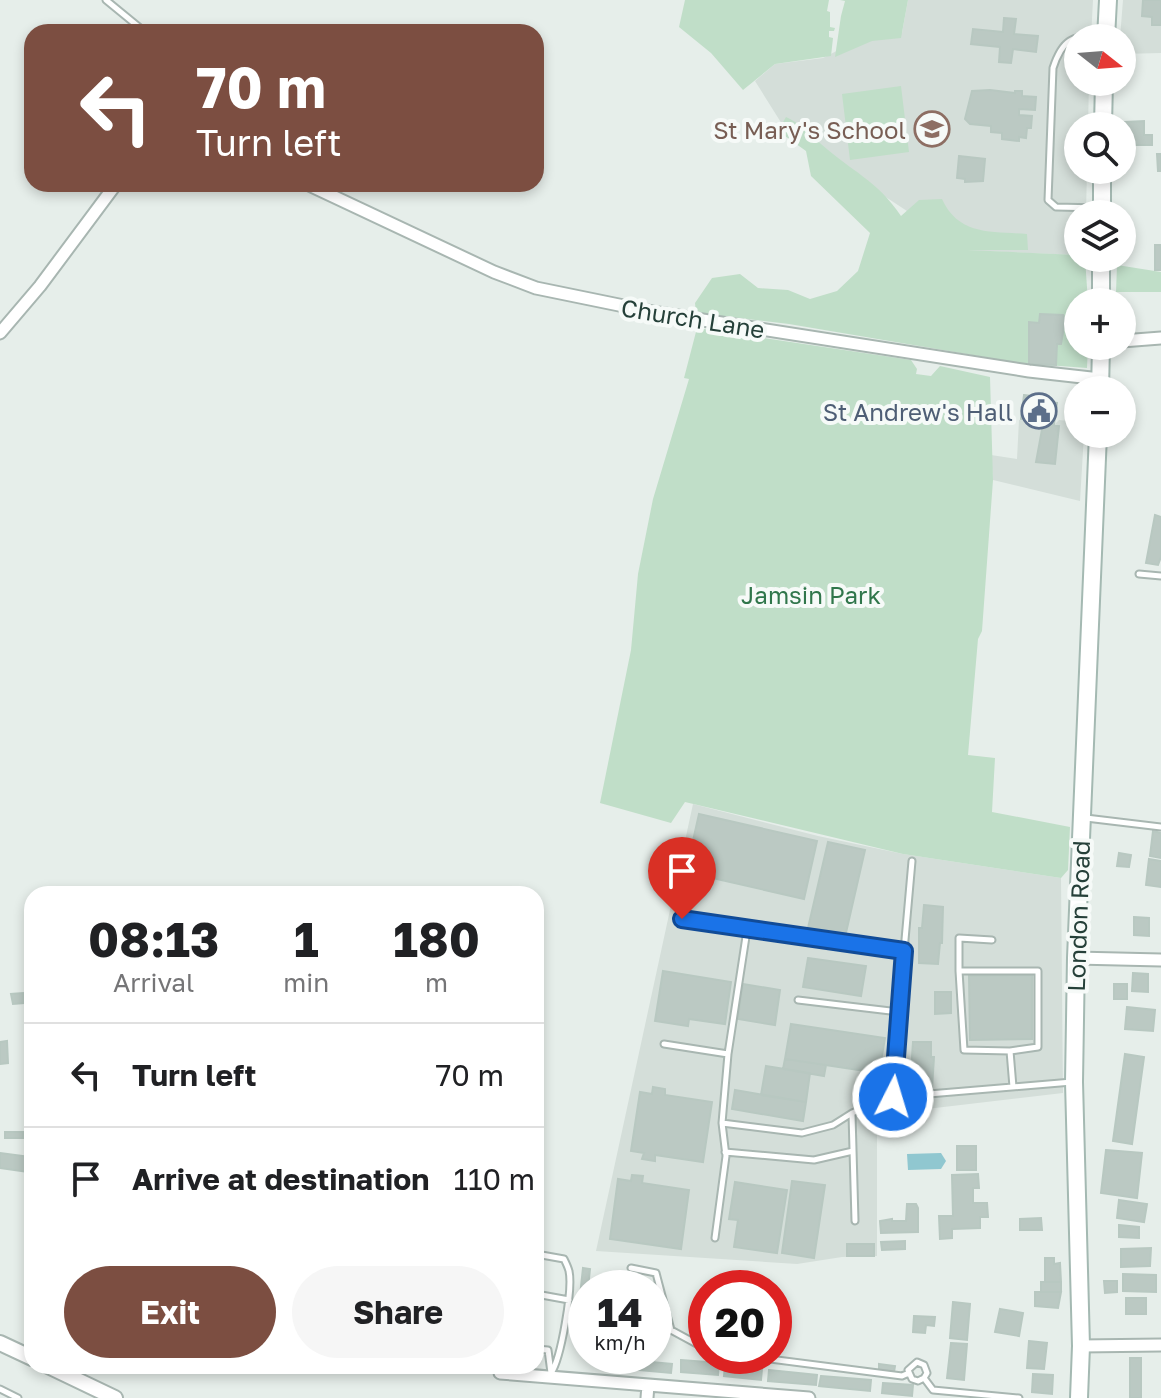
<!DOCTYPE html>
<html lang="en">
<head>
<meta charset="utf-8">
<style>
  :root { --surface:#fff; --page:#f6f6f6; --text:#202124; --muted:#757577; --line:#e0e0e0; --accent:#7c4e41 }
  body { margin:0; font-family:"Golos Text",sans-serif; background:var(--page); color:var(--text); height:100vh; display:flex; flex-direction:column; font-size:30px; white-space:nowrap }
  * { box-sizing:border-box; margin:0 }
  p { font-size:26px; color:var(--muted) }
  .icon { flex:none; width:44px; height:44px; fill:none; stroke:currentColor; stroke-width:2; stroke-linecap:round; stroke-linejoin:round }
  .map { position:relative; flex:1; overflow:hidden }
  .details { position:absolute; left:24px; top:886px; width:520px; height:488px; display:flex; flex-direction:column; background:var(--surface); border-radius:24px; box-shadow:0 4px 12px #0003 }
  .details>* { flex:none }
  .banner { position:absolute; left:24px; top:24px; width:520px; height:168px; border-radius:24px; box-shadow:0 4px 12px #0003; background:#7c4e41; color:#fff; overflow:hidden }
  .needle { width:52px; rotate:107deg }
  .buttons { position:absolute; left:1064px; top:24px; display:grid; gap:16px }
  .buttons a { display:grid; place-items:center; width:72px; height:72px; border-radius:50%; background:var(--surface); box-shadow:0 4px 12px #0003; font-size:40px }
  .speed { position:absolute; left:568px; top:1270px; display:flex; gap:16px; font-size:40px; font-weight:700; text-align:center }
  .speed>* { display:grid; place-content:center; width:104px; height:104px; border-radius:50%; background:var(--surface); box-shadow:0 4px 12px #0003; line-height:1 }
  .speed small { font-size:20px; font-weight:400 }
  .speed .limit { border:12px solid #d22; background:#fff; color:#111 }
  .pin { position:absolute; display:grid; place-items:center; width:68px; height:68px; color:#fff; margin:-82px -34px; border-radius:50% 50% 50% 0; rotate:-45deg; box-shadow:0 0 8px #0007 }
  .pin .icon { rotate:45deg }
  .me { position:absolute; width:88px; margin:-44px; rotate:5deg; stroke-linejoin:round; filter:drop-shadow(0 0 6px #0008) }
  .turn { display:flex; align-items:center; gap:28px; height:168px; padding:0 40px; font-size:36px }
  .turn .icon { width:104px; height:104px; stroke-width:2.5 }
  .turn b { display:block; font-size:56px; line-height:68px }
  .eta { display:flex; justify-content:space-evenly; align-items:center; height:136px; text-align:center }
  .eta b { font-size:48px; font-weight:700; line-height:56px }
  .primary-button { display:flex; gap:16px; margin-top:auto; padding:16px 40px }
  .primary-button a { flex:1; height:92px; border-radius:48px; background:var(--accent); color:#fff; font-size:32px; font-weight:700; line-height:92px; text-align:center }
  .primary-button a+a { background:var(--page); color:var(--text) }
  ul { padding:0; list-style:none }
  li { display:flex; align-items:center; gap:24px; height:104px; padding:0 40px; border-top:2px solid var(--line) }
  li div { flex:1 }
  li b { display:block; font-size:30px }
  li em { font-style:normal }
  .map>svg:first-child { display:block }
  .built { fill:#d4ded9 }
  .green { fill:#c0dec8 }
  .water { fill:#90c7d0 }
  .building { fill:#bbc9c3; stroke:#b8c8c1; stroke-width:2 }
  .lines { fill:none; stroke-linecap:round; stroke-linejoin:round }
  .service-casing { stroke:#a8b6b1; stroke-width:9 }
  .minor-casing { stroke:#a8b6b1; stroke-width:15 }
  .tertiary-casing { stroke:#a8b6b1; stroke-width:18 }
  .secondary-casing { stroke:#a4b9b2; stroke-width:20 }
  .service { stroke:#fff; stroke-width:5 }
  .minor { stroke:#fff; stroke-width:11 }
  .tertiary { stroke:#fff; stroke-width:14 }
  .secondary { stroke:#fff; stroke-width:16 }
  .route-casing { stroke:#114b97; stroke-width:20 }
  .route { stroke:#1a73e8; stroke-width:14 }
  .labels { text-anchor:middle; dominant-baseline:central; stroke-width:8; stroke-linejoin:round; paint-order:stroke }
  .education-label { font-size:24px; fill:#785e54; stroke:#f6faf8; text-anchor:end }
  .street-label { font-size:24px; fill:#254039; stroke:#f6faf8 }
  .service-label { font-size:24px; fill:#4e5e75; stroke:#f6faf8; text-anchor:end }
  .park-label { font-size:24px; fill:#30764b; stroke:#f6faf8 }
</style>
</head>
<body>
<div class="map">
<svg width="1161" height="1398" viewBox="0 0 1161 1398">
  <rect width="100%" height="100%" fill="#e6eeea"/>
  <path class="built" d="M908 0H1093L1091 38H1078V82H1089L1088 126H1078V170H1087L1086 214H1078V255L935 249 910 213 787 132 755 81 775 64 823 58 854 42 902 33Z
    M1123 0H1161V53L1122 54V38H1120Z
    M1019 420 1055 424 1059 420 1078 422V434H1084L1080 501 993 480 991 455 1017 459Z
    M693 804 818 836 903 854 1061 878 1063 1093 884 1114 877 1132V1256L842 1257 797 1264 596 1251Z"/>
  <path class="green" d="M685 0H829L827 11 830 12V27L835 28 834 31H829V37L833 38 831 56 775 64 743 90 711 53 679 27Z
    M840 0H908L901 38 872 41 835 57 841 16 845 1Z
    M901 86 909 152 850 160 842 94Z
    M786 117C803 125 807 132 821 144 851 171 877 180 901 216L919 200 942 199C959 236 991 231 1027 234L1028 250H968L1078 255V258H1085L1088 302H1078V346H1088L1087 368 1020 363 789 324 696 313 695 303 712 278 740 274 758 288 788 290 810 299 837 291 858 271 870 233 811 176 806 151 778 131Z
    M1117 265 1161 272V292H1116Z
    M697 328 911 360 917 369 916 374 931 376 940 366 990 377 993 480 982 631 978 639 968 755 995 758 992 812 1070 827 1068 870 1061 878 903 854 685 802 671 823 600 803 631 650 638 574 653 499 689 379 684 378Z"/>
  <path class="water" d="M941 1153 946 1161 941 1169 908 1170 907 1154Z"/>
  <path class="building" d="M1143 0H1161V25H1152V17L1142 16Z
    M1004 18 1016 19 1014 34 1038 36 1036 52 1013 49 1011 63 999 62 1000 47 971 44 973 29 1003 32Z
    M990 90 1015 93V91H1022V96L1036 97 1035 110 1019 109V115L1032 116 1031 128H1027L1026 138 1019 137V141L1002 139V133L991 132V126L970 124 965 119 972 91Z
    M1144 121V135H1152V145H1125V122Z
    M1157 154H1161V171H1158Z
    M959 156 985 159 983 181 965 182V179L957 178Z
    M1155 245H1161V270H1155Z
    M1040 314 1063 315 1065 320 1061 344H1057L1056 365 1029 364V322L1039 323Z
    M1024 395 1047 398V402L1057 403 1054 424 1021 419Z
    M1043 424 1059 426 1055 464 1036 462Z
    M1155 515 1161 517V557L1158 565 1146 563Z
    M699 814 817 841 804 899 686 872Z
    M1153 831 1161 833V858L1150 856Z
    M828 842 865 850 845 937 808 928Z
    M1119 853 1131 855 1129 867 1117 866Z
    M1149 859 1161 861V887L1146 885Z
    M924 905 943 907 942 943H940L938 964 919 963V928H922Z
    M1134 917 1149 918V936L1134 935Z
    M808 958 866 966 861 996 803 987Z
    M663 971 731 982 725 1024 689 1019 688 1026 655 1021Z
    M1133 973 1148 974V992L1132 991Z
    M1032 975V1039L970 1040 969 976Z
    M743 984 780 990 775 1025 738 1019Z
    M1114 984H1127V999H1114Z
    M935 992H951V1013L935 1014Z
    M23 993 24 1003 13 1004 11 994Z
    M1127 1007 1155 1010 1153 1031 1125 1029Z
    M791 1024 885 1038 879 1073 785 1059Z
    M7 1041 8 1063 0 1064V1042Z
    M913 1042H931V1057H934L932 1089 913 1088V1072H911Z
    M1125 1054 1144 1057 1132 1144 1113 1141Z
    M785 1059 826 1065 824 1076 783 1069Z
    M766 1066 810 1073 806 1102 761 1095Z
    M653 1087 665 1089V1095L712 1102 703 1162 655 1155V1161L642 1159 644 1153 631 1151 640 1092 652 1094Z
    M735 1090 806 1102 803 1121 732 1109Z
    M5 1132H23V1138H5Z
    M957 1146H976V1170H957Z
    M1106 1150 1142 1153 1137 1198 1101 1193Z
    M0 1153 31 1157 29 1172 0 1168Z
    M978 1174 979 1188H973V1203H987L988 1217H980V1228L952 1229V1238L940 1239 939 1216H953L952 1175Z
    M632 1175 643 1176 642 1183 689 1190 681 1249 610 1239 618 1179 631 1181Z
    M792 1181 825 1185 814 1258 782 1253Z
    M735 1182 787 1190 777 1253 734 1247 738 1220 729 1219Z
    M1119 1200 1147 1204 1144 1222 1117 1218Z
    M907 1204H916L918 1208V1232L881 1233 880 1221 892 1219V1221H906Z
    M1041 1218 1042 1230H1020V1219Z
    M1119 1225 1139 1227V1238L1119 1237Z
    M905 1241V1249L882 1250 881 1242Z
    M847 1244H874V1256H847Z
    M1151 1248 1150 1266 1121 1267V1249Z
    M1045 1258H1054V1264L1060 1263 1061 1282H1045Z
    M583 1268 590 1269 588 1288H586V1306L579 1305Z
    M1123 1274 1156 1275V1292L1123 1291Z
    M1104 1281H1117V1292L1105 1293Z
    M642 1282 654 1283 653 1288H641Z
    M1041 1282H1061V1292H1041Z
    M1035 1292H1061L1058 1308 1035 1306Z
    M1126 1298H1146V1314H1126Z
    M953 1302 970 1304 967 1340 950 1338Z
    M1000 1309 1023 1313 1019 1336 995 1332Z
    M914 1316 935 1317 934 1326 926 1325 925 1333 913 1332Z
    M1029 1341 1047 1343 1044 1369 1027 1368Z
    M951 1343 967 1344 964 1380 947 1378Z
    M630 1356H651V1362L672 1364 671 1373 629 1369Z
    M1130 1358H1141V1398H1130Z
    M681 1360 719 1363 718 1375 681 1372Z
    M879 1364 895 1366 894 1372 879 1371Z
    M725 1366 762 1369 761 1380 724 1376Z
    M769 1370 817 1375 816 1385 768 1381Z
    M1033 1374 1053 1375 1052 1394 1032 1392Z
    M821 1376 871 1380 870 1391 819 1386Z
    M883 1383 913 1385 912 1396 882 1393Z"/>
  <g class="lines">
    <defs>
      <path id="service" d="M106 0 145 32
        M1100 208 1056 207 1048 200 1053 68C1062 40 1072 35 1101 35
        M1139 574 1161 576
        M1086 818 1161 827
        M682 919 904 951 893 1097
        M904 951 912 861
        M959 971V938L992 940
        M798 1000 899 1012
        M664 1044 728 1054
        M1010 1051 1038 1047V971H959L964 1050 1010 1051 1013 1087
        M852 1114 855 1221
        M722 1123 802 1133 833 1125 852 1113 893 1097 1072 1082
        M725 1152 814 1160 853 1151
        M715 1238 726 1156 722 1123 728 1054 747 930
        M536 1254 564 1259C566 1263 568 1267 569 1271 573 1289 561 1359 551 1373
        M631 1268 656 1273 671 1330 706 1349
        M536 1294 569 1300
        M536 1349 548 1350 551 1373
        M747 1356 902 1376 909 1373
        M924 1378 918 1381 912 1379 908 1370 917 1362 924 1365 927 1373 924 1378 933 1390 1019 1398
        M0 1389 18 1398"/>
      <path id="minor" d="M307 184 494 272 536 288 658 313 1029 371 1100 379
        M0 333 40 286 116 184
        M1122 341 1161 338
        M1076 958 1161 960
        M1081 1346 1161 1345
        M500 1373 809 1398
        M647 1398 648 1385"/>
      <path id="tertiary" d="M0 1343 32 1358
        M48 1366 115 1398"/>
      <path id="secondary" d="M1106 38 1108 0
        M1103 126 1104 82
        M1102 214V170
        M1101 302V258
        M1100 390 1101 346
        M1079 1398 1081 1346 1074 1082 1076 958 1098 434"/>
    </defs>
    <use href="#service" class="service-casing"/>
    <use href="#minor" class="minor-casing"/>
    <use href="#tertiary" class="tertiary-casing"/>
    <use href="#secondary" class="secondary-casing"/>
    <use href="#service" class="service"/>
    <use href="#minor" class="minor"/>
    <use href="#tertiary" class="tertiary"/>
    <use href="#secondary" class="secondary"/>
  </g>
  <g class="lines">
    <defs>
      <path id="route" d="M682 919 904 951 893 1097"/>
    </defs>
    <use href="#route" class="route-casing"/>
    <use href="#route" class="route"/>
  </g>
  <defs>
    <symbol id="school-ring" viewBox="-11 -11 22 22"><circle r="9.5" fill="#f6faf8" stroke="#8d6e63" stroke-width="1.5"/><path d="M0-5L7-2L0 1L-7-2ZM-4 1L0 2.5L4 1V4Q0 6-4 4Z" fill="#8d6e63"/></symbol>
    <symbol id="civic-ring" viewBox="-11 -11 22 22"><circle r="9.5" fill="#f6faf8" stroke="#5c6f8a" stroke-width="1.5"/><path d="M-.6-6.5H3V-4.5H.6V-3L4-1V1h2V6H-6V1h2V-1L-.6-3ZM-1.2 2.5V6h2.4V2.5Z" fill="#5c6f8a"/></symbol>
  </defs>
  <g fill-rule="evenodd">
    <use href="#school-ring" x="912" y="109" width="40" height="40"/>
    <use href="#civic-ring" x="1019" y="391" width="40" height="40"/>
  </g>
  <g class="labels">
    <g class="education-label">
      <text x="906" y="129">St Mary's School</text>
    </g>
    <g class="street-label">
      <text transform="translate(693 318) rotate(9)">Church Lane</text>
      <text transform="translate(1078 916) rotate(-88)">London Road</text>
    </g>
    <g class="service-label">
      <text x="1013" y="411">St Andrew's Hall</text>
    </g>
    <g class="park-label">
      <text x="811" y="594">Jamsin Park</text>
    </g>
  </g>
</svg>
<div class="buttons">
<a><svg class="needle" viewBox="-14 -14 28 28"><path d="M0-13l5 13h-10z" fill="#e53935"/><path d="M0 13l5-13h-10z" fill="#757577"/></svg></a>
<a><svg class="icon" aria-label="search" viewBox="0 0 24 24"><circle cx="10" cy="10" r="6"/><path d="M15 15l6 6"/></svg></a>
<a><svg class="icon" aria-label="layers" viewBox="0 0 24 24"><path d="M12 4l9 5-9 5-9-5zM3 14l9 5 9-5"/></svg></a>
<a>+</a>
<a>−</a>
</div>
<div class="speed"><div>14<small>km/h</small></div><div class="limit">20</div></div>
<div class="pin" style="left:682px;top:919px;background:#d93025"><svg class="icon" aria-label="arrive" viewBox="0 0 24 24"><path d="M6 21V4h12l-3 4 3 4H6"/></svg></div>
<svg class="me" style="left:893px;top:1097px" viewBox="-20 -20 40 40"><circle r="17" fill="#1a73e8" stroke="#fff" stroke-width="3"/><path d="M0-11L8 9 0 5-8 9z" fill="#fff"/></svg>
<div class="banner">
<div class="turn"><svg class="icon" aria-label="left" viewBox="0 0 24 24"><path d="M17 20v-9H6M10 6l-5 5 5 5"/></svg><div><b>70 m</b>Turn left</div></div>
</div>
<section class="details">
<div class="eta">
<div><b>08:13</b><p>Arrival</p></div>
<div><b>1</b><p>min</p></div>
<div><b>180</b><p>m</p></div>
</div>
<ul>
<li><svg class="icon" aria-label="left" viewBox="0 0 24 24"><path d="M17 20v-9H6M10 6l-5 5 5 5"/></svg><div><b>Turn left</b></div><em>70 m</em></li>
<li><svg class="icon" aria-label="arrive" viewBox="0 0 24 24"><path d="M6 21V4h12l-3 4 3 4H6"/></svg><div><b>Arrive at destination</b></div><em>110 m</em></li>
</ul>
<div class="primary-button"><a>Exit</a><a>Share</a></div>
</section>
</div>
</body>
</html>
